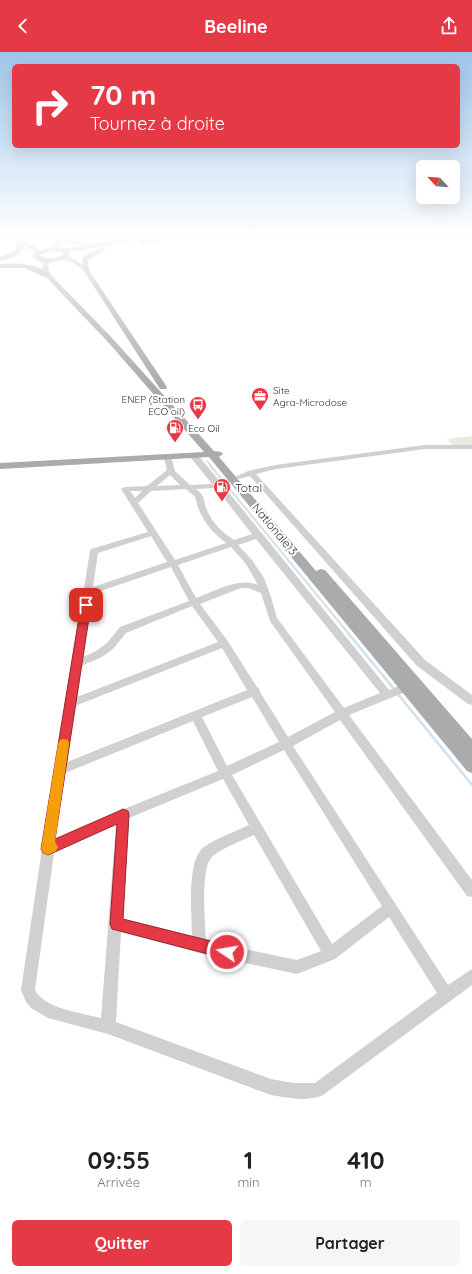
<!DOCTYPE html>
<html lang="fr">
<head>
<meta charset="utf-8">
<style>
  :root { --surface:#fff; --page:#f6f6f6; --text:#202124; --muted:#757577; --accent:#e63946 }
  body { margin:0; font-family:Quicksand,sans-serif; background:var(--page); color:var(--text); height:100vh; display:flex; flex-direction:column; font-size:15px; white-space:nowrap }
  * { box-sizing:border-box; margin:0 }
  p { font-size:13px; color:var(--muted) }
  .icon { flex:none; width:22px; height:22px; fill:none; stroke:currentColor; stroke-width:2; stroke-linecap:round; stroke-linejoin:round }
  .map { position:relative; height:1082px; overflow:hidden }
  .side { display:flex; flex-direction:column; background:var(--surface); flex:1 }
  .side>* { flex:none }
  .hud { position:absolute; left:12px; top:12px; width:448px; height:84px; border-radius:6px; box-shadow:0 4px 16px #0002; background:#e63946; color:#fff; overflow:hidden }
  .needle { width:26px; rotate:296deg }
  .controls { position:absolute; left:416px; top:108px; display:grid; gap:8px }
  .controls a { display:grid; place-items:center; width:44px; height:44px; border-radius:6px; background:var(--surface); box-shadow:0 4px 16px #0002; font-size:20px }
  .pin { position:absolute; display:grid; place-items:center; width:34px; height:34px; color:#fff; margin:-17px; border-radius:8px; box-shadow:0 2px 6px #0006 }
  .me { position:absolute; width:44px; margin:-22px; rotate:282deg; stroke-linejoin:round; filter:drop-shadow(0 0 3px #0008) }
  .turn { display:flex; align-items:center; gap:14px; height:84px; padding:0 12px; font-size:18px }
  .turn .icon { width:52px; height:52px; stroke-width:2.5 }
  .turn b { display:block; font-size:28px; line-height:34px }
  .eta { display:flex; justify-content:space-evenly; align-items:center; height:68px; text-align:center }
  .eta b { font-size:24px; font-weight:800; line-height:28px }
  .action { display:flex; gap:8px; margin-top:auto; padding:8px 12px }
  .action a { flex:1; height:46px; border-radius:6px; background:var(--accent); color:#fff; font-size:16px; font-weight:800; line-height:46px; text-align:center }
  .action a+a { background:var(--page); color:var(--text) }
  header { display:flex; justify-content:space-between; align-items:center; height:52px; padding:0 12px; background:var(--accent); color:#fff; font-size:18px; font-weight:800 }
  .map>svg:first-child { display:block }
  .green { fill:#e6ecdf }
  .lines { fill:none; stroke-linecap:round; stroke-linejoin:round }
  .stream-far2 { stroke:#cfe2ee; stroke-width:1.5 }
  .stream-far1 { stroke:#cfe2ee; stroke-width:2 }
  .stream { stroke:#cfe2ee; stroke-width:2.5 }
  .minor { fill:#d0d0d0; fill-rule:evenodd }
  .major { fill:#ababab; fill-rule:evenodd }
  .highway { fill:#9a9a9a; fill-rule:evenodd }
  .route { fill:#e63946; stroke:#96252e }
  .slow { fill:#f59e0b }
  .labels { text-anchor:middle; dominant-baseline:central; stroke-width:4; stroke-linejoin:round; paint-order:stroke }
  .far-poi-label { font-size:10px; fill:#333; stroke:#fff; text-anchor:start }
  .poi-label { font-size:12px; fill:#333; stroke:#fff; text-anchor:start }
  .street-label { font-size:12px; fill:#333; stroke:#fff }
</style>
</head>
<body>
<header><svg class="icon" aria-label="back" viewBox="0 0 24 24"><path d="M15 5l-7 7 7 7"/></svg>Beeline<svg class="icon" aria-label="share" viewBox="0 0 24 24"><path d="M12 15V3M7 8l5-5 5 5M5 13v7h14v-7"/></svg></header>
<div class="map">
<svg width="472" height="1082" viewBox="0 0 472 1082">
  <rect width="100%" height="100%" fill="#fff"/>
  <path class="green" d="M472 384V395L452 393 447 387Z"/>
  <g class="lines">
    <path class="stream-far2" d="M207 409 211 414"/>
    <path class="stream-far1" d="M210 413 349 582"/>
    <path class="stream" d="M348 581 394 637
      M397 641 472 733"/>
    <path class="minor" d="M425 393H472V397H425L276 417 256 422 425 608 472 643V653L468 652 417 614 250 424 239 427 235 425 248 419 275 413Z
      M191 402H197L222 432 389 638 411 629 415 630 416 633 415 636 349 663 472 828V845L467 844 340 668 293 694 448 933 472 917V933L323 1043C308 1050 287 1046 271 1043L108 982 48 966 31 956 26 950 21 938 42 797 90 499 91 497 148 480 121 437 125 435 147 434 167 418 164 406 165 404H171L175 419 190 433 212 432 191 406ZM170 423 180 433 157 434ZM216 436 252 482 234 488C222 480 213 472 207 458 203 448 206 445 196 437ZM186 437C200 448 194 445 199 458 205 472 214 482 226 491L175 508 138 451 151 439ZM130 439H142L135 446ZM151 484 167 510 93 535 98 501ZM256 487 380 641 344 656 277 566 271 545 264 526 252 508 238 493ZM231 495 246 512 258 533C238 525 216 539 196 546L178 513ZM171 515 189 549 120 575 107 591 96 599 83 605 92 542ZM241 536H248L261 541 270 569 335 660 288 685 260 640 259 636 257 635 227 588 200 552ZM192 554 218 590 77 645 81 614 102 605 113 597 126 581ZM222 596 247 638 67 710 75 654ZM252 645 279 690 227 714 202 665ZM193 669 218 719 119 759 56 787 65 721ZM284 698 382 854 332 892 232 723ZM223 727 249 773C234 780 217 786 204 795 186 807 192 865 192 885L122 867 129 766ZM116 772 101 966C82 961 45 957 35 938L54 801ZM254 783 321 899 297 908 206 889C205 872 200 813 213 804 224 795 241 789 254 783ZM389 865 437 941 315 1031H294L271 1027 116 970 121 880 199 901 297 922 335 907Z"/>
    <path class="major" d="M15 183H21L29 192 43 199C34 205 21 190 15 183Z
      M52 183H58L61 189 58 198 53 197 55 189Z
      M61 204C71 203 81 211 88 217L167 335 166 337H160L84 219 75 212 61 206Z
      M47 206 50 208 48 215 50 222 113 287 214 399 221 400 223 402 219 405 316 519 321 517 325 518 472 687V721L467 719 209 405 0 417V411L204 400 108 290 45 224 42 215 44 208Z"/>
    <path class="highway" d="M15 183H21C22 186 24 190 24 193 25 203 7 207 0 209V205C15 199 19 200 15 183Z
      M54 183C61 183 66 186 73 188 78 189 84 188 88 191 79 197 63 189 54 185Z
      M142 183H155L152 185 70 200 68 205C57 211 41 214 32 204L35 200 52 195 70 196ZM52 199 62 200 64 201C58 208 46 208 39 203Z
      M172 183H185L182 185 142 192 139 190 142 188Z
      M101 196 106 197 88 208 89 218 84 219 82 206 90 200Z
      M0 212C17 211 38 211 51 223L47 225H44L25 216H0Z"/>
  </g>
  <linearGradient id="sky" x2="0" y2="1"><stop stop-color="#9ec6ea"/><stop offset="0.55" stop-color="#fff"/><stop offset="1" stop-color="#fff" stop-opacity="0"/></linearGradient>
  <rect width="472" height="334" fill="url(#sky)"/>
  <path class="route" d="M86 549 91 553 55 787 119 759 123 757 128 759 129 763 123 867 227 893 232 895 234 900 232 905 227 907 112 877 110 872 117 772 48 803 43 801 41 797 81 553Z"/>
  <path class="slow" d="M64 687 68 688 69 692 55 790 58 795 56 799 48 803 43 801 41 797 58 692 60 688Z"/>
  <defs>
    <symbol id="office-pin" viewBox="-11 -11 22 30"><path d="M0 17L-7.5 6A9.5 9.5 0 1 1 7.5 6Z" fill="#e63946" stroke="#fff"/><path d="M-6-3h4V-5.5h4V-3h4V5H-6ZM-1-4.5V-3h2v-1.5ZM-6 0V1H6V0Z" fill="#fff"/></symbol>
    <symbol id="bus-pin" viewBox="-11 -11 22 30"><path d="M0 17L-7.5 6A9.5 9.5 0 1 1 7.5 6Z" fill="#e63946" stroke="#fff"/><path d="M-5-6H5V4H4V6H2V4H-2V6H-4V4H-5ZM-3.5-4V0h7V-4ZM-3.5 1.2v1.5H-2V1.2ZM2 1.2v1.5H3.5V1.2Z" fill="#fff"/></symbol>
    <symbol id="fuel-pin" viewBox="-11 -11 22 30"><path d="M0 17L-7.5 6A9.5 9.5 0 1 1 7.5 6Z" fill="#e63946" stroke="#fff"/><path d="M-5.5-6h7V0h2V4h1.3V-2.5L3-4.5l.8-.8L6-3V5H2.5V1h-1V6h-7ZM-4.2-4.7v3.2H.2V-4.7Z" fill="#fff"/></symbol>
  </defs>
  <g fill-rule="evenodd">
    <use href="#office-pin" x="250" y="334" width="20" height="27"/>
    <use href="#bus-pin" x="188" y="343" width="20" height="27"/>
    <use href="#fuel-pin" x="165" y="366" width="20" height="27"/>
    <use href="#fuel-pin" x="212" y="425" width="20" height="27"/>
  </g>
  <g class="labels">
    <g class="far-poi-label">
      <text x="273" y="338">Site<tspan x="273" dy="12">Agra-Microdose</tspan></text>
      <text x="185" y="347" text-anchor="end">ENEP (Station<tspan x="185" dy="12">ECO oil)</tspan></text>
      <text x="188" y="376">Eco Oil</text>
    </g>
    <g class="poi-label">
      <text x="235" y="435">Total</text>
    </g>
    <g class="street-label">
      <text transform="translate(275 477) rotate(50)">Nationale 3</text>
    </g>
  </g>
</svg>
<div class="controls">
<a><svg class="needle" viewBox="-14 -14 28 28"><path d="M0-13l5 13h-10z" fill="#e53935"/><path d="M0 13l5-13h-10z" fill="#757577"/></svg></a>
</div>
<div class="pin" style="left:86px;top:553px;background:#d93025"><svg class="icon" aria-label="arrive" viewBox="0 0 24 24"><path d="M6 21V4h12l-3 4 3 4H6"/></svg></div>
<svg class="me" style="left:227px;top:900px" viewBox="-20 -20 40 40"><circle r="17" fill="#e63946" stroke="#fff" stroke-width="3"/><path d="M0-11L8 9 0 5-8 9z" fill="#fff"/></svg>
<div class="hud">
<div class="turn"><svg class="icon" aria-label="right" viewBox="0 0 24 24"><path d="M7 20v-9h11M14 6l5 5-5 5"/></svg><div><b>70 m</b>Tournez à droite</div></div>
</div>
</div>
<section class="side">
<div class="eta">
<div><b>09:55</b><p>Arrivée</p></div>
<div><b>1</b><p>min</p></div>
<div><b>410</b><p>m</p></div>
</div>
<div class="action"><a>Quitter</a><a>Partager</a></div>
</section>
</body>
</html>
